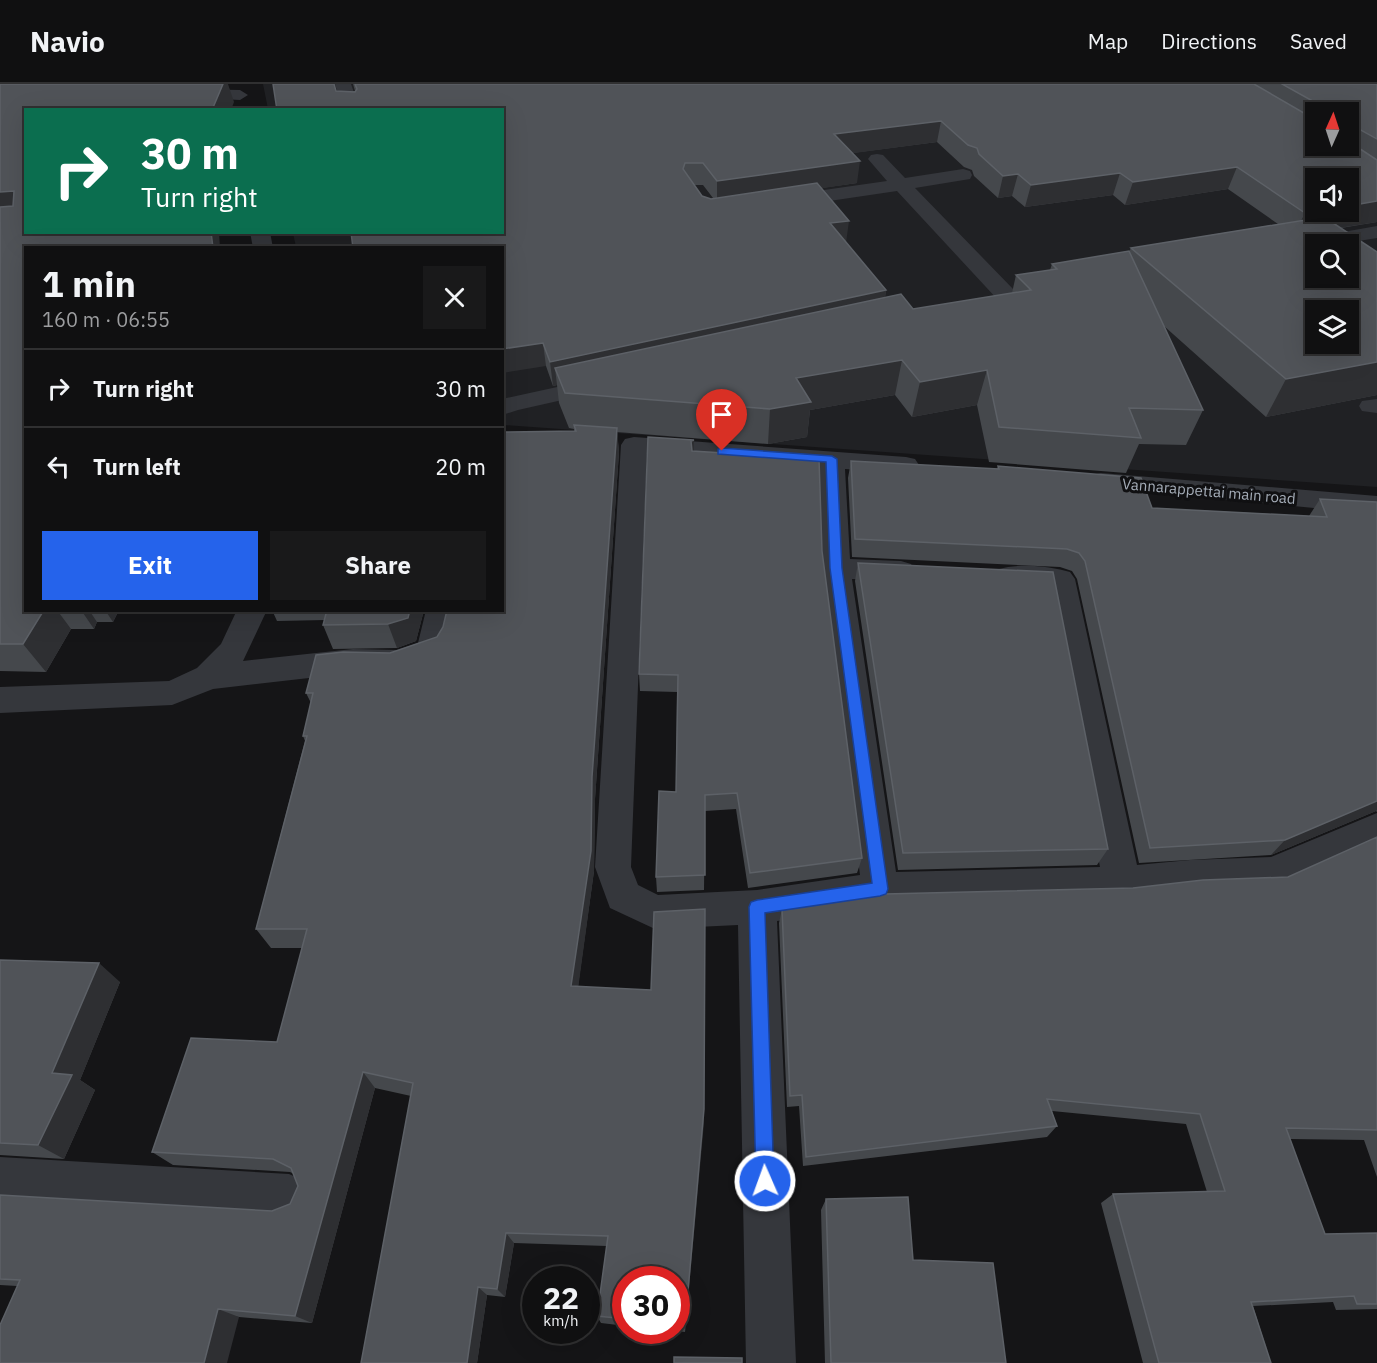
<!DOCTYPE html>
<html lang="en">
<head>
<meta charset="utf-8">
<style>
  :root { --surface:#101011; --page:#19191a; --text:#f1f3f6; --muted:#9c9d9f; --line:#303031; --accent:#2563eb }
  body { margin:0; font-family:"IBM Plex Sans",sans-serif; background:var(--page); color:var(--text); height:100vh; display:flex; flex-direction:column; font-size:22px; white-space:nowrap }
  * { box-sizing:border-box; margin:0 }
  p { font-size:20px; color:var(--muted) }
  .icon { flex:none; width:33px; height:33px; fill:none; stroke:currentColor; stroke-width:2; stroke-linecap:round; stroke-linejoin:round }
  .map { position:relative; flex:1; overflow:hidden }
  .details { position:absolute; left:24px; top:162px; width:480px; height:366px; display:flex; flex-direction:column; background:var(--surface); border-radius:0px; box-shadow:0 6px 24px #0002,0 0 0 2px var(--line) }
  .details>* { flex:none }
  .top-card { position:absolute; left:24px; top:24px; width:480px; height:126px; border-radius:0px; box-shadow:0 6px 24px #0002,0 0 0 2px var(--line); background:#0b6e4f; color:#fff; overflow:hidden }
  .needle { width:39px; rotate:3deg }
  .buttons { position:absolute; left:1305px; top:18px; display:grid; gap:12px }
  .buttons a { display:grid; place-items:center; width:54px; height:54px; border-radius:0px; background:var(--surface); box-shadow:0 6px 24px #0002,0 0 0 2px var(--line); font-size:30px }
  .speed { position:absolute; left:522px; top:1182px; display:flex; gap:12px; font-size:30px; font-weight:700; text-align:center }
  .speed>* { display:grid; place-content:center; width:78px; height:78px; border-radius:50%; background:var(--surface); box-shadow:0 6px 24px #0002,0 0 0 2px var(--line); line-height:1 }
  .speed small { font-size:15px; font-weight:400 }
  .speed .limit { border:9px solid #d22; background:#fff; color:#111 }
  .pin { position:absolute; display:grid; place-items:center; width:51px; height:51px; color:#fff; margin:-62px -26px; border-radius:50% 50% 50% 0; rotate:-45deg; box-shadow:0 0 6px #0007 }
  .pin .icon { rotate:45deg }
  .me { position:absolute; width:66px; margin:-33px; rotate:358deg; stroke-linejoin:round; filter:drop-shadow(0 0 4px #0008) }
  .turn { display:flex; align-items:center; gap:21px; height:126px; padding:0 18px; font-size:27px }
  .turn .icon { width:78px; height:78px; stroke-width:2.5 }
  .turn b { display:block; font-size:42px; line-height:51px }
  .round { display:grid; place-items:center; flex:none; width:63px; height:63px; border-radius:0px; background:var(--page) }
  .head { display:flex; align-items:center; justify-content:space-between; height:102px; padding:0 18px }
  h1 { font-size:36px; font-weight:700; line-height:45px }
  .primary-button { display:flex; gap:12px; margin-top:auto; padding:12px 18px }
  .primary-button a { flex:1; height:69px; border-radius:0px; background:var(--accent); color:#fff; font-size:24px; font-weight:700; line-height:69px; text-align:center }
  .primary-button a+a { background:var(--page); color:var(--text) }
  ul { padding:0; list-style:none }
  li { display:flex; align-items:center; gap:18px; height:78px; padding:0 18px; border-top:2px solid var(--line) }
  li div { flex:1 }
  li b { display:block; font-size:22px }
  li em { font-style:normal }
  header { display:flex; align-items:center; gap:36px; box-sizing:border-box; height:84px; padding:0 30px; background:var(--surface); border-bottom:2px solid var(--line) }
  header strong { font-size:28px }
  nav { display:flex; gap:33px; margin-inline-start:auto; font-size:21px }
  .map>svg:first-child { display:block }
  .built { fill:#202124; fill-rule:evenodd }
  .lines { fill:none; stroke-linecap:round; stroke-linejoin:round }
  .minor { fill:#35373c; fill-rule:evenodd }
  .wall { fill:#45484c; fill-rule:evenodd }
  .shaded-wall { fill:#2e2f32 }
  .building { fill:#505358; stroke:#5d6167; stroke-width:1.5; fill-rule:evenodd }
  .route { fill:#2563eb; stroke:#184099; stroke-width:1.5 }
  .labels { text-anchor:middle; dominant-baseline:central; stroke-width:6; stroke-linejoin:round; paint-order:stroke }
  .far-street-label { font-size:15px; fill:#a5adb8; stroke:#101012 }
</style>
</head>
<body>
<header>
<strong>Navio</strong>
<nav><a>Map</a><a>Directions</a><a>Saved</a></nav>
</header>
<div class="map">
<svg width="1377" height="1279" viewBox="0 0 1377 1279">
  <rect width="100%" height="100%" fill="#151517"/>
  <path class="built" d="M263 0H1377V403L503 341 502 164 296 163 293 149 502 148V26L268 25ZM1316 28H1348V62H1316ZM1316 94H1348V128H1316ZM1316 160H1348V194H1316ZM1316 226H1348V260H1316Z"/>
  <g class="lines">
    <path class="minor" d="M335 0H351L360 26H343Z
      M188 5 240 6 248 11 240 16 182 13 180 10 182 7Z
      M877 70 883 71 905 94 963 85 970 87 972 91 970 95 915 104 1014 206 1017 211 1014 216 1006 217 998 216 897 107 782 124 775 122 772 118 775 114 782 112 887 97 868 75 871 71Z
      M1377 142V154L1340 160H1316V165L1302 164 1299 160 1302 156 1309 154Z
      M250 148H270L273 164H253Z
      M603 293 611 295 615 300 611 305 518 326 502 331V315Z
      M1377 315V329L1362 327 1359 322 1362 317Z
      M634 353 906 373 915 375 919 381 915 387 906 389 845 385 850 475 901 477 911 480 915 487 911 494 901 497 852 495 896 788 1100 783 1047 504 1009 502 999 499 994 492 999 485C1019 479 1050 482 1070 488L1075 495 1137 781 1190 776 1271 773 1377 729V760L1273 805 1190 808 1122 816 880 822 777 837 796 1279H746L738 841 655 845 610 824 595 783 621 361 625 355ZM647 369 819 383 822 484 860 791 757 806 658 811 638 801 631 783Z
      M1101 389 1377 412V430L1092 403 1088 397 1092 391Z
      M237 526H267L243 577 353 565 397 566 418 559 426 526H456L448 566 443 574 398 590 353 589 213 605 172 621 0 629V603L169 597 197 584 221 560Z
      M0 1073 289 1090 305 1097 312 1113 305 1129 289 1136 0 1119Z"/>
  </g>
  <path class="wall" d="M0 0 234 18 26 26V526H119L113 538H97L94 545H71L46 588 0 587Z
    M353 0H1377V138L1341 144 1377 168V311L1266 333 1164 242 1203 326 1186 361 1139 360 1126 389 989 378 977 321 912 333 895 311 810 326 807 353 768 360 617 348 619 368 595 715 594 787 578 902 704 1025 685 1248 670 1246H676V1196H626V1242L601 1239 597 1232 607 1162 514 1159 505 1213 487 1211 477 1279H361L411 1012 375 1004 312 1239 239 1233 17 1202 0 1201V1111L272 1127 290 1120 298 1102 294 1090 290 1088 173 1081 152 1068 277 958 302 864H271L256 845 305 657 303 652 311 619 306 609 390 569 437 553 574 347V345L569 344 559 319 557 301 553 302 546 282 336 7H355ZM1316 28H1348V62H1316ZM937 58 964 83 972 86 974 92 998 114 1012 112 1025 123 1113 111 1125 121 1228 105 1278 140 1131 164 1129 168 1052 180 1050 186 1016 191 1012 209 913 225 885 213 886 206 846 158 821 104 857 99 852 69ZM694 101H703L713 114 711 115 702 112Z
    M694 356V367L822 467 862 774 857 789 748 804 736 725 705 727 704 806 657 808 656 793 676 708 677 608 640 607 639 590Z
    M851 377 997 385 998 382 1152 424 1309 432 1320 415 1377 418V728L1376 727 1271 771 1139 779 1077 495 1072 487 1060 483 852 473 848 394Z
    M858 479 1108 765 1097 781 898 786 855 497Z
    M272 526H424L416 557 397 564 333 565 323 541 325 536 277 537Z
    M1377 753V1093L1364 1056 1290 1055 1325 1150 1377 1149V1225L1336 1226 1333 1218 1253 1222 1271 1279H1143L1101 1119 1113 1110 1207 1108 1186 1040 1052 1027 1057 1042 1047 1053 803 1082 799 1022 787 1023 779 839 782 825 1133 804 1288 793Z
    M0 876 120 898 80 996 95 1006 64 1075 0 1071Z
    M826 1115 1006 1279H825L821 1126Z"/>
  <path class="shaded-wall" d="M223 0H228L234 18 231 26H212Z
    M941 37 937 58 832 72 834 50Z
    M860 77 857 99 717 120V97Z
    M1237 83 1228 105 1125 121 1133 98Z
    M1120 89 1113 111 1025 123 1031 101Z
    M1018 90 1012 112 998 114 1003 92Z
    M14 107 26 130 0 136V108Z
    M1377 117V138L1294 151 1305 129 1316 127 1348 128V122Z
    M849 137 846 159 830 139Z
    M211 148H219L220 164H213Z
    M886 206 883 229 555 284 557 301 553 302 550 278Z
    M543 259 546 282 502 289V265Z
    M902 276 895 311 810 326 807 353 768 360 770 325 796 294Z
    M1377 278V311L1266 333 1286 295Z
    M987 286 977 321 912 333 920 298Z
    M617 344 619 368 595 715 594 787 576 920 571 902 592 693Z
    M694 356V374L691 375V357Z
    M44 526H57L71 545 46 588 23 560Z
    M81 526H89L97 538 94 545Z
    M105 526H119L113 538Z
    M410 526H424L416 557 397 564 388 540Z
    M1377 717V726L1376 727 1271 771 1285 756Z
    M99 879 120 898 80 996 95 1006 64 1075 38 1061 52 989Z
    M363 988 375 1004 312 1239 295 1232Z
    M704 1025V1039L685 1248V1241Z
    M506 1149 514 1159 505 1213 497 1205Z
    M478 1203 487 1211 477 1279H467Z
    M218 1225 239 1233 227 1279H204Z"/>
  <path class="building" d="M0 0H223L212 26H26V148H211L213 164H26V526H44L23 560H0V123L13 122 14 107 0 108Z
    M273 0H334L336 7 355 8 357 5 355 0H1254L1316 36V62H1348V57L1377 76V117L1348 122V94H1316V127L1305 129 1237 83 1133 98 1120 89 1031 101 1018 90 1003 92 979 70 977 64 968 61 941 37 834 50 860 77 717 97 703 79H685L683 85 702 112 711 115 817 99 849 137 830 139 886 206 550 278 543 259 502 265V164H353L351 148H502V26H277Z
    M1282 0H1377V55L1348 39V28H1327V25Z
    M1324 133 1377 168V278L1286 295 1131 164ZM1316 160H1348V194H1316ZM1316 226H1348V260H1316Z
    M1129 167 1203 326 1129 324 1141 354 999 343 987 286 920 298 902 276 796 294 811 318 770 325 565 309 555 284 901 210 913 225 1031 206 1016 191 1057 185 1052 180Z
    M574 341 617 344 592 693 591 767 571 902 651 906 654 828 705 825 704 1025 685 1241 676 1240V1196H626V1235L597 1232 608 1152 506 1149 497 1205 478 1203 467 1279H361L413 999 363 988 295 1232 218 1225 204 1279H0V1241L20 1196 0 1195V1111L272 1127 290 1120 298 1102 291 1084 273 1075 152 1068 191 954 277 958 307 845H256L307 652H303L313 609H306L316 571 343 568 390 569 437 553 443 543 447 526H502V348L576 347Z
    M648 353 694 356 691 357 692 367 819 375 822 467 862 774 750 789 737 709 705 711V791L656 793 659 707 676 708 678 591 639 590Z
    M851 377 999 385 998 382 1141 394 1152 424 1327 433 1320 415 1377 418V717L1285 756 1150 764 1085 477 1079 469 1067 465 855 455Z
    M858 479 1053 488 1108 765 903 769Z
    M327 526H410L408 534 388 540 323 541Z
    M1377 753V1046L1286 1044 1325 1150 1377 1149V1220H1357L1354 1212 1251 1218 1271 1279H1159L1113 1110 1225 1107 1200 1030 1047 1015 1057 1042 806 1073 802 1011 790 1012 782 825 885 810 1133 804 1203 796 1288 793Z
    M0 876 99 879 52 989 72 991 38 1061 0 1059Z
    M908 1113 913 1176 993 1179 1006 1279H831L826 1115Z
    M674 1273 742 1274V1279H674Z"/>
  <path class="route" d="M722 364 832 372 837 375 842 484 888 805 886 810 880 812 765 829 774 1097 772 1103 765 1106 759 1103 756 1097 749 823 751 818 757 816 872 799 830 484 826 378 718 370V365Z"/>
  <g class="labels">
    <g class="far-street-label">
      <text transform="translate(1209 407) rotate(5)">Vannarappettai main road</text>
    </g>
  </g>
</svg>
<div class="buttons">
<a><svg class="needle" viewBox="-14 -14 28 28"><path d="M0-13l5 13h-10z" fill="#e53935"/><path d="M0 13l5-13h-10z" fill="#9c9d9f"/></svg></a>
<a><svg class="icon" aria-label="sound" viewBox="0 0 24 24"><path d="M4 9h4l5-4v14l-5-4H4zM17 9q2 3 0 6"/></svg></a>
<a><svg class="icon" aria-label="search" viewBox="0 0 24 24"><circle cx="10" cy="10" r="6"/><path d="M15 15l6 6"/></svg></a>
<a><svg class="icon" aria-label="layers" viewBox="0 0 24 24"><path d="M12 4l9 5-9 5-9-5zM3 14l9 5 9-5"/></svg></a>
</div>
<div class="speed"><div>22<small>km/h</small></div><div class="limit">30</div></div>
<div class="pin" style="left:722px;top:367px;background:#d93025"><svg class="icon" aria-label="arrive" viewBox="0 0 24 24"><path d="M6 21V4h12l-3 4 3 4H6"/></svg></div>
<svg class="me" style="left:765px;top:1097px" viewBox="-20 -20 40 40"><circle r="17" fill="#2563eb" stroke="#fff" stroke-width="3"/><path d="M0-11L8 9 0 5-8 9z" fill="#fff"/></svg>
<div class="top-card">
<div class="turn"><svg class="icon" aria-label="right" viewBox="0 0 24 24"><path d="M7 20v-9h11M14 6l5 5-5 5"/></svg><div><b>30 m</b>Turn right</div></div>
</div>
<section class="details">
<div class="head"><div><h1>1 min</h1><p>160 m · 06:55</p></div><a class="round"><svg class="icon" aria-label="close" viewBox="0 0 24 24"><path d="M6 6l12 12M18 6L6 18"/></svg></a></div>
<ul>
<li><svg class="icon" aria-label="right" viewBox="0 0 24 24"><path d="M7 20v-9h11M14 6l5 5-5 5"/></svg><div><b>Turn right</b></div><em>30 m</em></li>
<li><svg class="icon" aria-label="left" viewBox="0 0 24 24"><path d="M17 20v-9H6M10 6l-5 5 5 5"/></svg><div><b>Turn left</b></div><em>20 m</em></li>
</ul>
<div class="primary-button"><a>Exit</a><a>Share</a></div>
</section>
</div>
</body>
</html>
